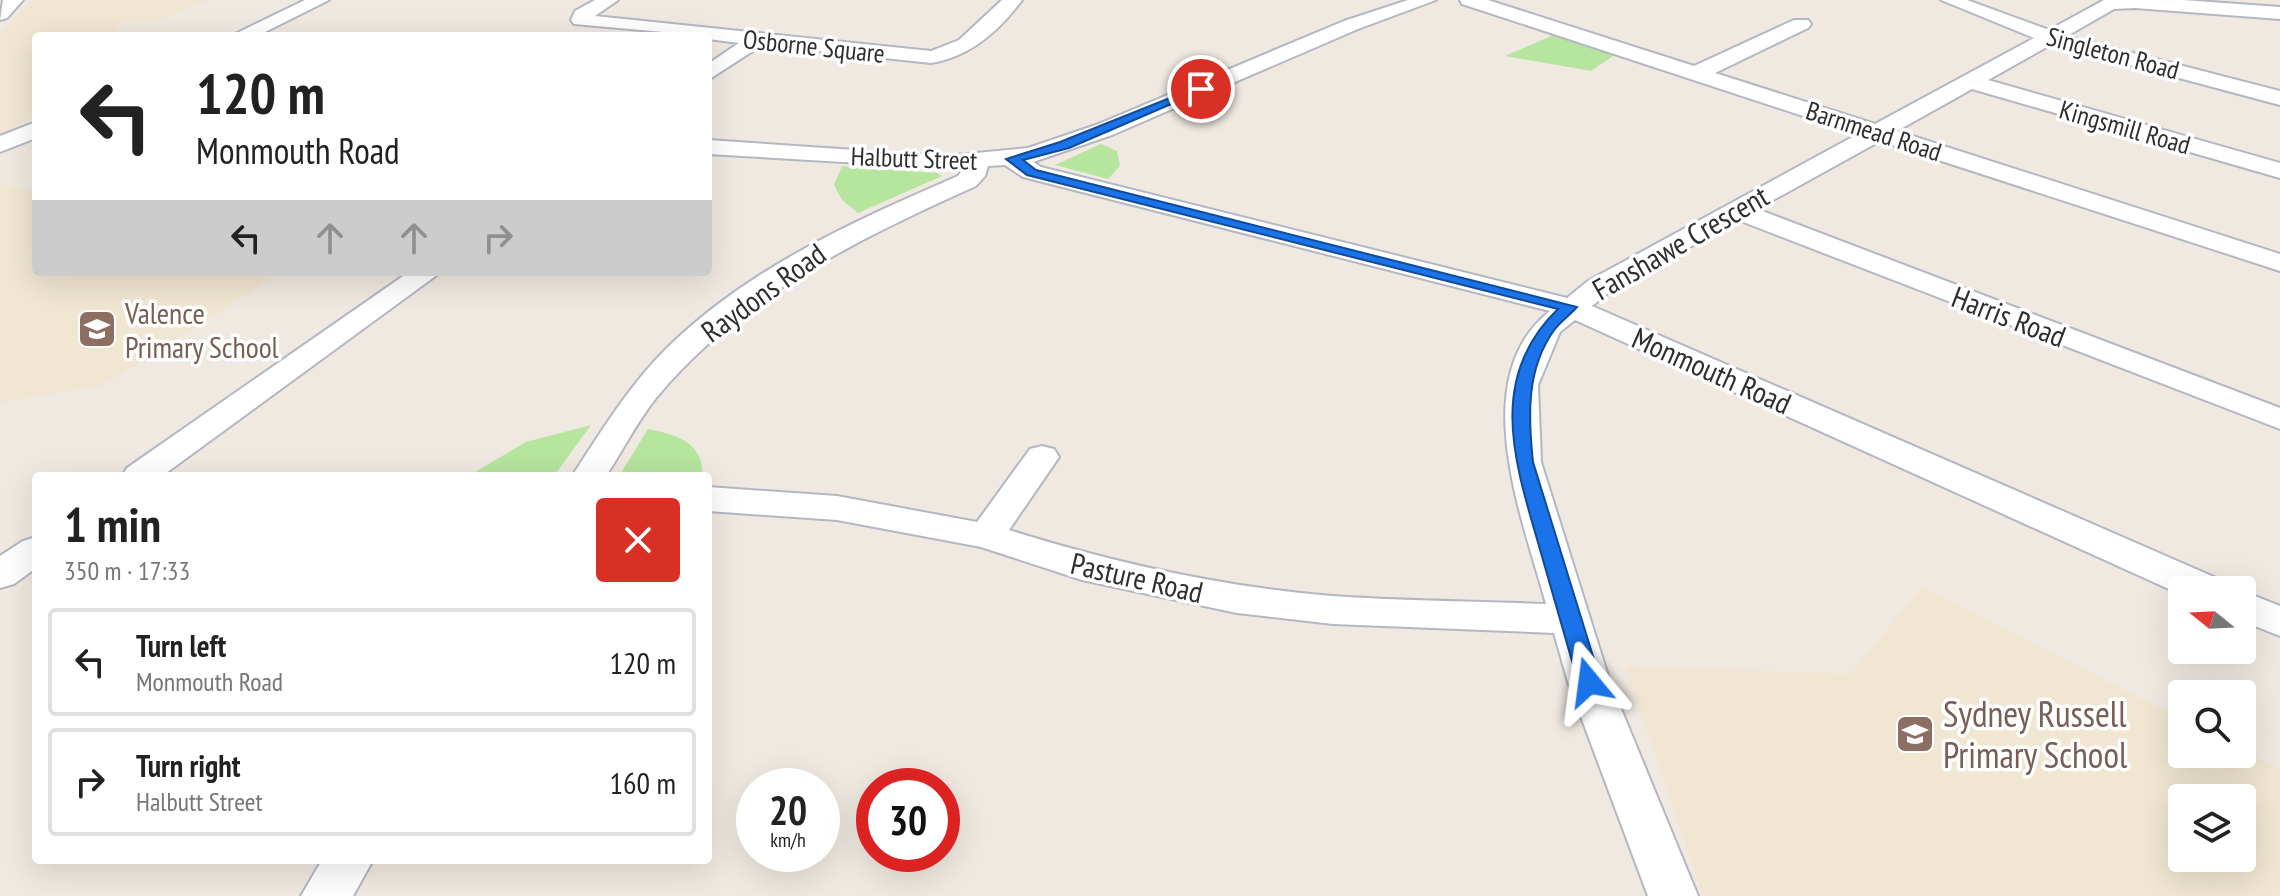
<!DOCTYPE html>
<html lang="en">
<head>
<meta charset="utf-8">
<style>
  :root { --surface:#fff; --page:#f2f2f2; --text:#222; --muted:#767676; --line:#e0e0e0 }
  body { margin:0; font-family:"PT Sans Narrow",sans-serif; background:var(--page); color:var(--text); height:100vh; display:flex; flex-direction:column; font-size:30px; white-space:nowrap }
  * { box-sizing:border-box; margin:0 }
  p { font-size:26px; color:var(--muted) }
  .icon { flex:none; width:44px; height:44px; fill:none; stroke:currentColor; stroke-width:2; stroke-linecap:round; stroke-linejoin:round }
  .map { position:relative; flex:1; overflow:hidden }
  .details { position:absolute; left:32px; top:472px; width:680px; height:392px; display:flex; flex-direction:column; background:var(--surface); border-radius:8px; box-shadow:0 8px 32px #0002 }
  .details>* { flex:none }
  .guide { position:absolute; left:32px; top:32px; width:680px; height:244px; border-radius:8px; box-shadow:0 8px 32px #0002; background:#fff; color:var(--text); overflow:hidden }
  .needle { width:52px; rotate:288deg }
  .fabs { position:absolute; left:2168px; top:576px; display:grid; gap:16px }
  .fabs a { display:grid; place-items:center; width:88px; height:88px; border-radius:8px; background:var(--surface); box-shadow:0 8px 32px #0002; font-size:40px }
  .speed { position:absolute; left:736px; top:768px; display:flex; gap:16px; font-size:40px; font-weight:700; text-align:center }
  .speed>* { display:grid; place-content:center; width:104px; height:104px; border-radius:50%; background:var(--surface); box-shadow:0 8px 32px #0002; line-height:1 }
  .speed small { font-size:20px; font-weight:400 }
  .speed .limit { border:12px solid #d22; background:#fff; color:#111 }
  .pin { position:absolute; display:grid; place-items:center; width:68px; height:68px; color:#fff; margin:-34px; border:4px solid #fff; border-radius:50%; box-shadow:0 2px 8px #0007 }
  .me { position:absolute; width:88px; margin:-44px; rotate:344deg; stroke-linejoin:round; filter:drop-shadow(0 0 6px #0008) }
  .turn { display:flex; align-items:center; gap:28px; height:168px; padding:0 32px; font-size:36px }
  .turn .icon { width:104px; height:104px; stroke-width:2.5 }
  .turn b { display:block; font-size:56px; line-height:68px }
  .lanes { display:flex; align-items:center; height:76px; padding:0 32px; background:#0003; justify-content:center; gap:40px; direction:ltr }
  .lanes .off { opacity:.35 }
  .round { display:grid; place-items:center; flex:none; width:84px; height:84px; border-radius:8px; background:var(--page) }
  .headline { display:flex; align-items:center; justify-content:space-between; height:136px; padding:0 32px }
  h1 { font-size:48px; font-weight:700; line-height:60px }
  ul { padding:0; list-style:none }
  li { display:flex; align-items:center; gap:24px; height:108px; margin:0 16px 12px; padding:0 16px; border:4px solid var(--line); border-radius:8px }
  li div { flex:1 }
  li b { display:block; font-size:30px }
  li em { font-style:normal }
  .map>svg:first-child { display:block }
  .education { fill:#f0e6d1; fill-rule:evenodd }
  .green { fill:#b6e59e }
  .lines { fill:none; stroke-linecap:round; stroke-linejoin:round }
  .minor-casing { stroke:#b4b7c1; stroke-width:4 }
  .minor { fill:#fff; fill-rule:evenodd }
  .route { fill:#1a73e8; stroke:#114b97; stroke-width:2 }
  .labels { text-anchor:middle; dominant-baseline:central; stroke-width:7; stroke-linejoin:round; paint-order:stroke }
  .far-street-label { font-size:26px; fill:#2e2e2e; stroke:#fff }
  .street-label { font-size:30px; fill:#2e2e2e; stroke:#fff }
  .education-label { font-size:30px; fill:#785e54; stroke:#fff; text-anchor:start }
  .near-education-label { font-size:36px; fill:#785e54; stroke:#fff; text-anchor:start }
</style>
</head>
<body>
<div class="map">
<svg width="2280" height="896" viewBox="0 0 2280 896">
  <rect width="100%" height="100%" fill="#efe9e1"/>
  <path class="education" d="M33 0H207L154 22H121L114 36H36V116L0 133V33Z
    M0 184 36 192V272H283L103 385 0 402Z
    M1922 587 2182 719V754H2242V749L2280 769V896H1703L1625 666 1851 674ZM2182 798H2242V858H2182Z"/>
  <path class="green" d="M1556 34 1616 54 1591 71 1505 56Z
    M1101 144 1117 151 1120 166 1108 179 1055 165Z
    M842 166 937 173 942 176 858 213 842 200 834 185Z
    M591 425 554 476 470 475 526 442Z
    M648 429C675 434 705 443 702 476H619Z"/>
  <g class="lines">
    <defs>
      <path id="minor" d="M3 0H23L7 18 0 20Z
        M305 0H329L257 36H231Z
        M595 0H618L595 16 931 51 959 40 1002 0H1022C999 31 970 57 931 63L762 45 708 80V64L739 43 708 39V36L574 24 571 20 575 11Z
        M1408 0H1436L1358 29 1112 135 1033 162 1041 167 1567 298 1588 281 1858 134 1462 4 1460 0H1488L1694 66 1794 20H1808L1811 24 1808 28 1715 73 1875 124 2034 38 1941 0H1967L2049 30 2104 0H2183L2280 7V19L2135 8 2114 9 2067 36 2280 91V105L2052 44 1988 80 2280 163V178L1972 89 1897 131 2280 254V271L1880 141 1757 209 2280 408V429L1738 220 1608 293 1592 306 2221 580 2226 590H2182V595L1575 320 1560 332 1538 385 1541 462 1610 682 1698 896H1648L1568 682 1554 633 1333 624 1237 613 1082 580 981 547 837 520 708 511V487L837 496 977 522 1030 449 1042 446 1054 449 1059 457 1009 530C1114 563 1222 587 1332 596 1403 601 1475 601 1546 604 1523 519 1465 378 1550 311L1023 177 1005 165 988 166 985 176 976 186C856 240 741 296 656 398 637 422 623 450 606 476H572C601 432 628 387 666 349 748 268 854 221 958 176L963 169 708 154V140L945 156 1028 148 1096 125 1344 21Z
        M36 122V138L0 152V136Z
        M409 272H441L162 476H122L127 468Z
        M36 537V568L14 584 0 588V556L23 541Z
        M2242 591 2280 606V636L2242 621Z
        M322 860H373L353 896H301Z"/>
    </defs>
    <use href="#minor" class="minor-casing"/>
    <use href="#minor" class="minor"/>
  </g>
  <path class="route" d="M1197 87 1206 89 1069 148 1023 160 1036 170 1577 307C1570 315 1561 321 1555 329 1526 368 1528 416 1533 462L1601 682 1597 688H1581L1578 682C1565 637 1552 591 1539 546 1515 463 1486 378 1558 309L1027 175 1006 159 1060 142Z"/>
  <defs>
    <symbol id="school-square" viewBox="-11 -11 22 22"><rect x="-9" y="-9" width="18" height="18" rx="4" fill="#8d6e63" stroke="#fff"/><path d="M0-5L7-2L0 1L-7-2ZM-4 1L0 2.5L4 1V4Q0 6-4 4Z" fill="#fff"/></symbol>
  </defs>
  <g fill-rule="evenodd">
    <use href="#school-square" x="75" y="307" width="44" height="44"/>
    <use href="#school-square" x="1893" y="712" width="44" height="44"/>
  </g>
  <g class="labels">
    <g class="far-street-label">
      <text transform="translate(814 46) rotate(6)">Osborne Square</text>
      <text transform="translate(2113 53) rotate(15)">Singleton Road</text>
      <text transform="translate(2125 127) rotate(16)">Kingsmill Road</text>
      <text transform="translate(1874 131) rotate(18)">Barnmead Road</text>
      <text transform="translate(914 158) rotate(2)">Halbutt Street</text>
    </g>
    <g class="street-label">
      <text transform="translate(1680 242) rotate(-30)">Fanshawe Crescent</text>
      <text transform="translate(763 292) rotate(-36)">Raydons Road</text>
      <text transform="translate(2009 316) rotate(21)">Harris Road</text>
      <text transform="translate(1712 370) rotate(24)">Monmouth Road</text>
      <text transform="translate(1137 577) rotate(13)">Pasture Road</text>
    </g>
    <g class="education-label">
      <text x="125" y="312">Valence<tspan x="125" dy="34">Primary School</tspan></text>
    </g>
    <g class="near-education-label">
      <text x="1943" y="713">Sydney Russell<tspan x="1943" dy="41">Primary School</tspan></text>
    </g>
  </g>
</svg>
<div class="fabs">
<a><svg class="needle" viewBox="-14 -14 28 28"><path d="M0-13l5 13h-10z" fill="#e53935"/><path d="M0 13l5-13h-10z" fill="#767676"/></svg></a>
<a><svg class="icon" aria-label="search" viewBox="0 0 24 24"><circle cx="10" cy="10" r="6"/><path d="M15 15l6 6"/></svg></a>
<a><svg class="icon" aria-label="layers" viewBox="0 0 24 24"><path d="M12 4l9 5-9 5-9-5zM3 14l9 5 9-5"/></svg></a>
</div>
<div class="speed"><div>20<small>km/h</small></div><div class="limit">30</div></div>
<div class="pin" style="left:1201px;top:89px;background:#d93025"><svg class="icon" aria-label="arrive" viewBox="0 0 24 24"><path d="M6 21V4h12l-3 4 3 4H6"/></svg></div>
<svg class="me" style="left:1589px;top:682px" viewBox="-20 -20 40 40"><path d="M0-17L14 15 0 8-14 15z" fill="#1a73e8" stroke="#fff" stroke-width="4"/></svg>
<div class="guide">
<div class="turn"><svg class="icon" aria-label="left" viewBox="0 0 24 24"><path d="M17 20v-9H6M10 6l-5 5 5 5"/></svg><div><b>120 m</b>Monmouth Road</div></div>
<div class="lanes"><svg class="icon" aria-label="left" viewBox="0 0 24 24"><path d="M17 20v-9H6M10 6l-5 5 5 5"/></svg><svg class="icon off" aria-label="ahead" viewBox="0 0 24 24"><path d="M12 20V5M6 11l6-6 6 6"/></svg><svg class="icon off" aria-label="ahead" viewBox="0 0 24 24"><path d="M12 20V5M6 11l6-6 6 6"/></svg><svg class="icon off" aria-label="right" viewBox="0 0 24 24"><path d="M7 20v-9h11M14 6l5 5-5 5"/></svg></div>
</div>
<section class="details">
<div class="headline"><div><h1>1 min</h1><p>350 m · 17:33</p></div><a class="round" style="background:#d93025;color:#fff"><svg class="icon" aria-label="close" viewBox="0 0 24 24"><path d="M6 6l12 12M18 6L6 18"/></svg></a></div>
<ul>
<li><svg class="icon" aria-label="left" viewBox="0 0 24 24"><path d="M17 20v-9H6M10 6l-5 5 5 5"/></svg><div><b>Turn left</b><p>Monmouth Road</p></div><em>120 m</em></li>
<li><svg class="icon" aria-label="right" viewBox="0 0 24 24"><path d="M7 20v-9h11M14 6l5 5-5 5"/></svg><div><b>Turn right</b><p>Halbutt Street</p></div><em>160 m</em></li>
</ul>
</section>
</div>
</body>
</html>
